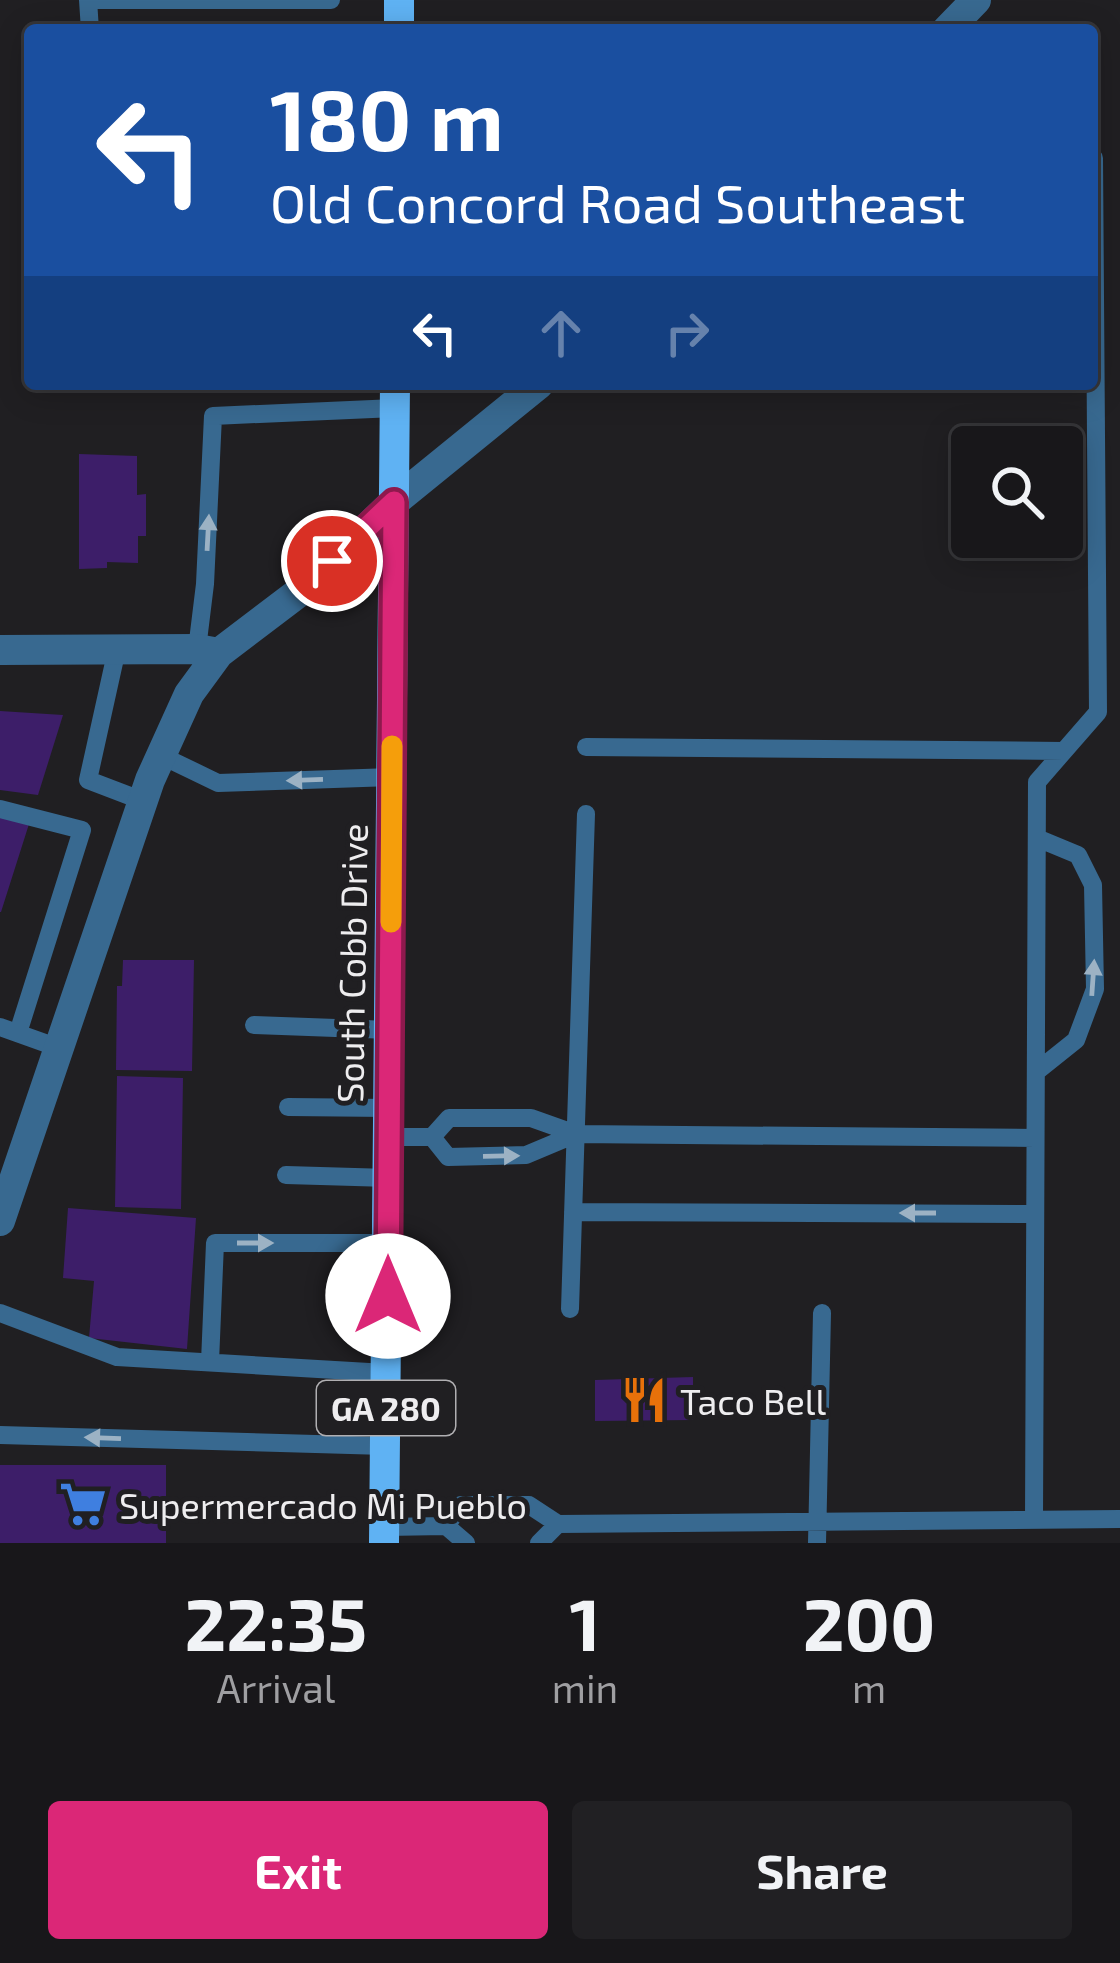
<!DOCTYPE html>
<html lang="en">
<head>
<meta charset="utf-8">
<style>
  :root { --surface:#18171a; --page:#212023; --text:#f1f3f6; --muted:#9f9fa2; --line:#363639; --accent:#db2777 }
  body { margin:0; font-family:"Exo 2",sans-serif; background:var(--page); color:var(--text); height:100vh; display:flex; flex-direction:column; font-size:45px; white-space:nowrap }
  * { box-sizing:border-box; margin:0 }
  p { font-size:39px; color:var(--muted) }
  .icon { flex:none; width:66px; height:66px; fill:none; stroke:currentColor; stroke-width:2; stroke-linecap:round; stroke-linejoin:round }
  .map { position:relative; height:1543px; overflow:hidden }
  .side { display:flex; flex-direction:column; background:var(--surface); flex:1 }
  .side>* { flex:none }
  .top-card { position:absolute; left:24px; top:24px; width:1074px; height:366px; border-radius:12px; box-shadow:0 6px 30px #0003,0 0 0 3px var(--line); background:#1a4fa0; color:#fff; overflow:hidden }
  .fabs { position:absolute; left:951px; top:426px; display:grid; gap:24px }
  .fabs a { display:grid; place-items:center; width:132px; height:132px; border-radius:12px; background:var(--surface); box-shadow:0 6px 30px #0003,0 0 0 3px var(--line); font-size:60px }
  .pin { position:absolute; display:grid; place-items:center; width:102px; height:102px; color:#fff; margin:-51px; border:6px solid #fff; border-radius:50%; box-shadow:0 3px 12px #0007 }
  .me { position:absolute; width:132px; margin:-66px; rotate:0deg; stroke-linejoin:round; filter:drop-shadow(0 0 9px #0008) }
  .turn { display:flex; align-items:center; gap:42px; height:252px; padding:0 48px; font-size:54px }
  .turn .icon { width:156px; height:156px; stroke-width:2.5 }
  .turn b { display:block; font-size:84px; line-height:102px }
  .lanes { display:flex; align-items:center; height:114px; padding:0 48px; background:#0003; justify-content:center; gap:60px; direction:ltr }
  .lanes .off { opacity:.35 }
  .eta { display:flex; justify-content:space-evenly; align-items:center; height:204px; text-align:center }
  .eta b { font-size:72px; font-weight:700; line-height:84px }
  .action { display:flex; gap:24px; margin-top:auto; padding:24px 48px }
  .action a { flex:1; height:138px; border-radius:12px; background:var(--accent); color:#fff; font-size:48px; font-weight:700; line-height:138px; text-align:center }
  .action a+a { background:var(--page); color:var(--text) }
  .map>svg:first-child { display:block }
  .building { fill:#3d1e69 }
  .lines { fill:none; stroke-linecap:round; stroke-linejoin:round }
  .lane { stroke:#386990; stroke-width:18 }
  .street { stroke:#386990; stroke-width:30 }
  .primary { stroke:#5fb2f3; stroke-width:30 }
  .oneway { fill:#9cb2c4 }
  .route-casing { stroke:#8e194d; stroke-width:30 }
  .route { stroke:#db2777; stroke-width:21 }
  .slow { stroke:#f59e0b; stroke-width:21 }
  .labels { text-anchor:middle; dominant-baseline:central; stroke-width:10; stroke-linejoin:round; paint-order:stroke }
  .shield { fill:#201f22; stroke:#b0afb2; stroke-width:3 }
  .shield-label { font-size:33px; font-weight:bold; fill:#eeedef }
  .street-label { font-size:36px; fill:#eeedef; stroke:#201f22 }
  .poi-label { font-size:36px; fill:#eeedef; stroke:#201f22; text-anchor:start }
</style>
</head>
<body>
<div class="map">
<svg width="1120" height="1543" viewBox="0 0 1120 1543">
  <rect width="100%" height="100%" fill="#201f22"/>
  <path class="building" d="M79 454 137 456V495L146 494V536H138V563L107 562V568L79 569Z
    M0 711 63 715 38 795 0 790Z
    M0 814 29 824 1 912H0Z
    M123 960H194L192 1071 116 1070 117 986H122Z
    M117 1076 183 1078 181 1209 115 1207Z
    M68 1208 196 1218 187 1349 89 1338 94 1281 63 1278Z
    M693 1377V1420L595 1421V1380Z
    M0 1465H166V1543H0Z"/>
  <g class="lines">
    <path class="lane" d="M90 30 88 0H331
      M117 649 88 780 143 801
      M197 649 205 584 213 416 395 408
      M586 747 1064 751
      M160 755 218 783 392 777
      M0 809 82 830 18 1033
      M254 1025 390 1030
      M0 1027 59 1048
      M1036 1072 1076 1040 1095 989 1093 885 1078 855 1037 838
      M288 1107 389 1108
      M389 1137H432L449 1118H531L576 1134 1035 1138
      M432 1137 448 1157 526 1155 576 1134
      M286 1175 389 1178
      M573 1212 1035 1214
      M570 1309 586 814
      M0 1313 117 1357 386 1373
      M210 1362 215 1243H388
      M0 1435 385 1446
      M1034 1519 1037 782 1098 712 1094 158
      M446 1526 461 1505H529L558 1524 1120 1519
      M384 1527 446 1526 466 1543
      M539 1543 558 1524
      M817 1543 822 1313"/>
    <path class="street" d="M947 30 976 0
      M0 650 197 649 219 653
      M0 1221 150 780 189 694 219 653 302 590 394 502 539 384"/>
    <path class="primary" d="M399 30V0
      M384 1543 395 384"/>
  </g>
  <defs><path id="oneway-solid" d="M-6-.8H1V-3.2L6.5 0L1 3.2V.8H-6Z" transform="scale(3)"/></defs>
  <g class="oneway">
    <use href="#oneway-solid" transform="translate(208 533) rotate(-87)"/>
    <use href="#oneway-solid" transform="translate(305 780) rotate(178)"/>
    <use href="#oneway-solid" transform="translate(1093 978) rotate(-86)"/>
    <use href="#oneway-solid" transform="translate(501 1156) rotate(-1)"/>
    <use href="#oneway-solid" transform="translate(918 1213) rotate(-180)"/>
    <use href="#oneway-solid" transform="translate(255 1243)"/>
    <use href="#oneway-solid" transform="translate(103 1438) rotate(-178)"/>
  </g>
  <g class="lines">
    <defs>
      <path id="route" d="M332 561 394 502 388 1296"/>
    </defs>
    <use href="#route" class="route-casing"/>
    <use href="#route" class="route"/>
    <path class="slow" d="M391 922 392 746"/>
  </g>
  <defs>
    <symbol id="restaurant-bare" viewBox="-9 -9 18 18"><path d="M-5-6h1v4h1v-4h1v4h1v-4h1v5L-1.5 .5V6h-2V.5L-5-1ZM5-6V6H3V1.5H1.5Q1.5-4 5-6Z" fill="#e8710a" stroke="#201f22" stroke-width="2.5" paint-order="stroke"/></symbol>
    <symbol id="supermarket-bare" viewBox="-9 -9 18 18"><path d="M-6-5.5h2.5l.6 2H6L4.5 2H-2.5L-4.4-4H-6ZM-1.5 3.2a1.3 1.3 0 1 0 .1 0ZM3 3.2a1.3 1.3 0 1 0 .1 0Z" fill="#3f7fe0" stroke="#201f22" stroke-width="2.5" paint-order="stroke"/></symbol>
  </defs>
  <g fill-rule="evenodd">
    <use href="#restaurant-bare" x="611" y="1367" width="66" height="66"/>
    <use href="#supermarket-bare" x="50" y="1471" width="66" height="66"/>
  </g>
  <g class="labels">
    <rect class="shield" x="317" y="1381" width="138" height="54" rx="9"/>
    <g class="shield-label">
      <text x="386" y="1408">GA 280</text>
    </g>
    <g class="street-label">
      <text transform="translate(351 963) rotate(-89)">South Cobb Drive</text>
    </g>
    <g class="poi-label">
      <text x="680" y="1400">Taco Bell</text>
      <text x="119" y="1504">Supermercado Mi Pueblo</text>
    </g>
  </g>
</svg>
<div class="fabs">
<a><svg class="icon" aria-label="search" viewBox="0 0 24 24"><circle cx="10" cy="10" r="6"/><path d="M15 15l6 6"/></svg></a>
</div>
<div class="pin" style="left:332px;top:561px;background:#d93025"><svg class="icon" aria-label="arrive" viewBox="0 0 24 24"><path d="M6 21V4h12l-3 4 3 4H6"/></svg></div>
<svg class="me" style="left:388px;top:1296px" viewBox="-20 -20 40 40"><circle r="19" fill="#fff"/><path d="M0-13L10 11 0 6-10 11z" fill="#db2777"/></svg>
<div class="top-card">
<div class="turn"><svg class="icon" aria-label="left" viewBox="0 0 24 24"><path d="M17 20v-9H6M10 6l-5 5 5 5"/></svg><div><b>180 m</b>Old Concord Road Southeast</div></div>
<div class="lanes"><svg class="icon" aria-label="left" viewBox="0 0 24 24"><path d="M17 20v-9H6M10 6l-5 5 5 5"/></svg><svg class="icon off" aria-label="ahead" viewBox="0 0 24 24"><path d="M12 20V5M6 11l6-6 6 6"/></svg><svg class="icon off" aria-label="right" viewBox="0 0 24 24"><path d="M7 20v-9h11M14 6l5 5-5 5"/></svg></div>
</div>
</div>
<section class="side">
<div class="eta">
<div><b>22:35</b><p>Arrival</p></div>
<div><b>1</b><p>min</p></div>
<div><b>200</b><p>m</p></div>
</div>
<div class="action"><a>Exit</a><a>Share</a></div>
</section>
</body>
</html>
